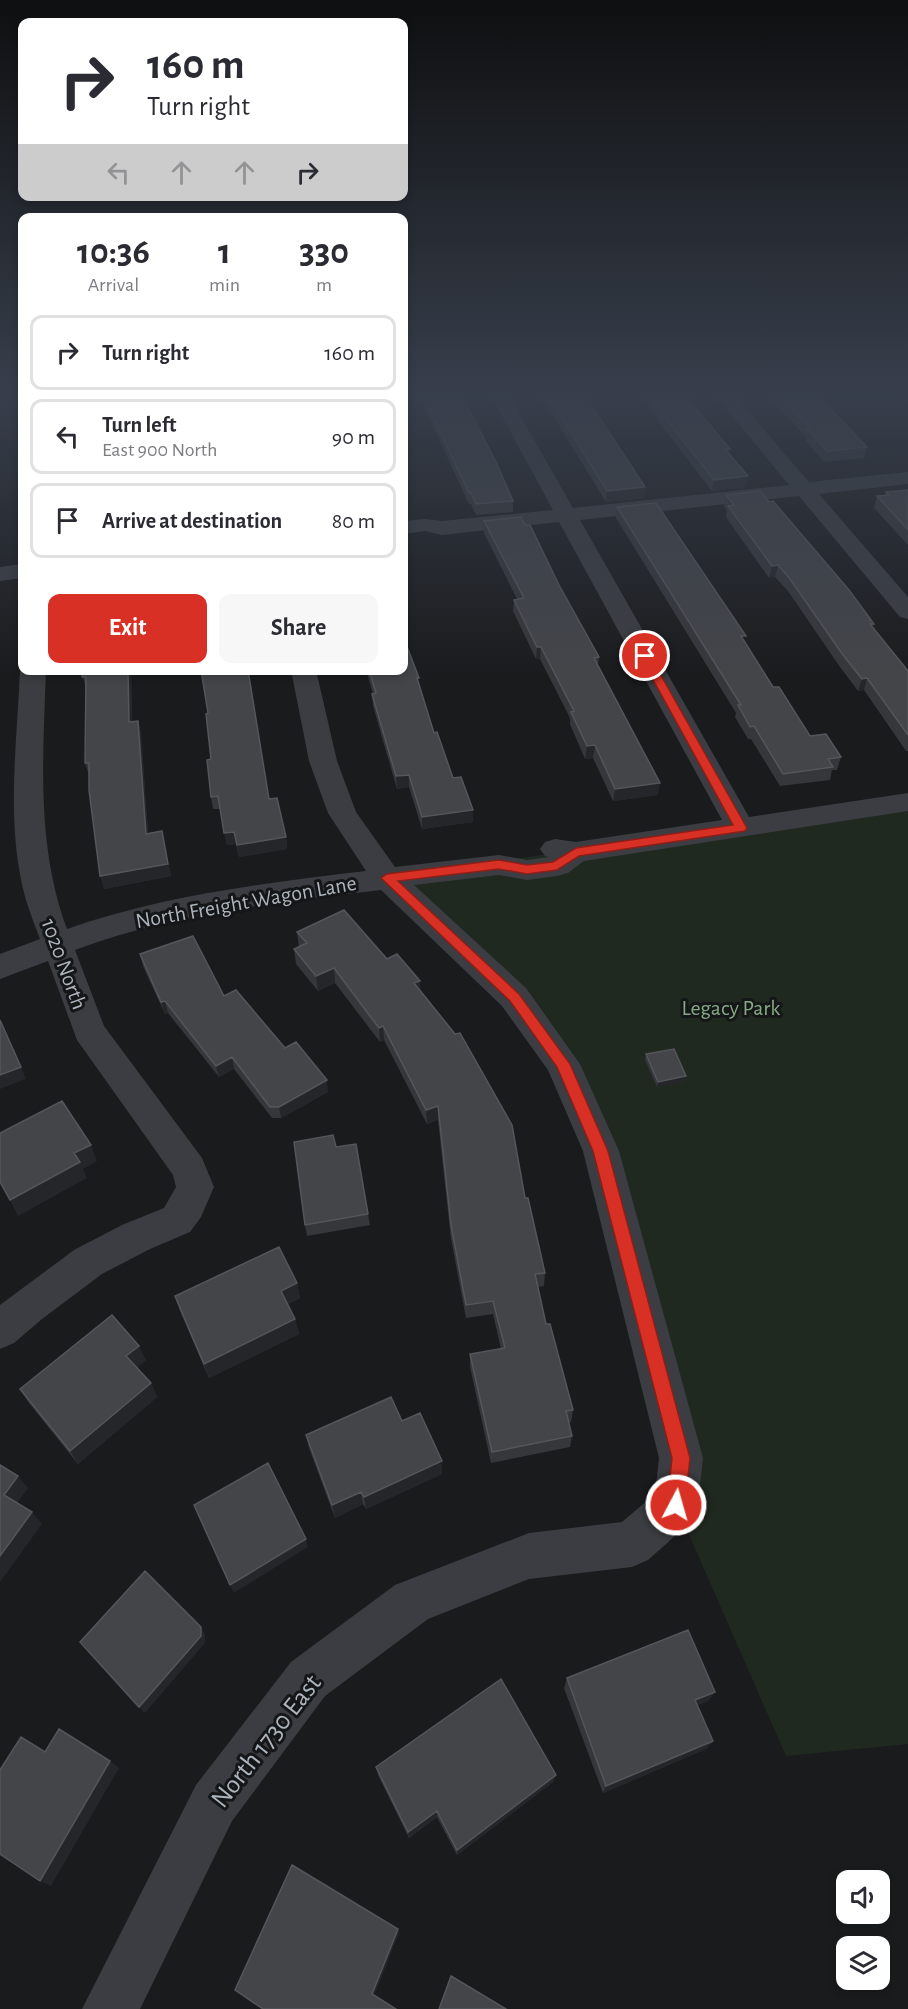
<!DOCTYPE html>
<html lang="en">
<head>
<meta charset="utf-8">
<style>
  :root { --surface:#fff; --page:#f7f7f7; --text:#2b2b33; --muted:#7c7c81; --line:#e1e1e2; --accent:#d93025 }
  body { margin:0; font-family:"Alegreya Sans",sans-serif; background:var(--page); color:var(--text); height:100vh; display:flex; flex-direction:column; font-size:22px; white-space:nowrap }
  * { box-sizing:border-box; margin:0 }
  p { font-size:20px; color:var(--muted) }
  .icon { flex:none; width:33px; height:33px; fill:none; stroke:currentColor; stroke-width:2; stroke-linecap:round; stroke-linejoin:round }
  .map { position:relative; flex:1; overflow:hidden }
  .drawer { position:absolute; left:18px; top:213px; width:390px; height:462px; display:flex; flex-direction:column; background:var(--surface); border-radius:12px; box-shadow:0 3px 9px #0003 }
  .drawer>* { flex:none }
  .hud { position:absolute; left:18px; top:18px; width:390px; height:183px; border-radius:12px; box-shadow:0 3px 9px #0003; background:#fff; color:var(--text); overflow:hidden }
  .fabs { position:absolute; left:836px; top:1870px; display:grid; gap:12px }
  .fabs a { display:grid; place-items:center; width:54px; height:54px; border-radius:12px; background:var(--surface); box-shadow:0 3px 9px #0003; font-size:30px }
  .pin { position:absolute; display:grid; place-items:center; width:51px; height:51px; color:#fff; margin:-26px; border:3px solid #fff; border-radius:50%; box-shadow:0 2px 6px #0007 }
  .me { position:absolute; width:66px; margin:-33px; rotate:6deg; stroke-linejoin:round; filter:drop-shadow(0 0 4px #0008) }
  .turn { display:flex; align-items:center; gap:21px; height:126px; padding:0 30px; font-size:27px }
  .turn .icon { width:78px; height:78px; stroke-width:2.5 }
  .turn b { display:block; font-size:42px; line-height:51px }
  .lanes { display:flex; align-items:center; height:57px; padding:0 30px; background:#0003; justify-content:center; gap:30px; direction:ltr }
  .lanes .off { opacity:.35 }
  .eta { display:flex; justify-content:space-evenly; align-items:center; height:102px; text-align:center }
  .eta b { font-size:36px; font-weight:700; line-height:42px }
  .primary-button { display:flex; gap:12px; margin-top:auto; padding:12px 30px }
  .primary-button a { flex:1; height:69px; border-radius:12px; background:var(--accent); color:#fff; font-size:24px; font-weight:700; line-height:69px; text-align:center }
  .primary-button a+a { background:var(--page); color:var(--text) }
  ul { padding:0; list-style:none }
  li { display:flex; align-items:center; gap:18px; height:75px; margin:0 12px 9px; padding:0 18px; border:3px solid var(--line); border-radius:12px }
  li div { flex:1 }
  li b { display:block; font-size:22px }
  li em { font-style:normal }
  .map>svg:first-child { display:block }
  .green { fill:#202920 }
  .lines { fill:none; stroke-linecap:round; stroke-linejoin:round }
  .street { fill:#3b3d42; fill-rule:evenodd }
  .wall { fill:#36373b }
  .shaded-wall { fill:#252629 }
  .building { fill:#434549; stroke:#53565b; stroke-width:1.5 }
  .route { fill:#d93025; stroke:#8d1f18; stroke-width:1.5 }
  .labels { text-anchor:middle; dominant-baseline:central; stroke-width:6; stroke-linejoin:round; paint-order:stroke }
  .street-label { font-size:22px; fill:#acb4bd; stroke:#151618 }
  .park-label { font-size:22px; fill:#85a982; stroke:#151618 }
  .near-street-label { font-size:27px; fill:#acb4bd; stroke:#151618 }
</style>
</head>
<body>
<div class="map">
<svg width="908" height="2009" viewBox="0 0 908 2009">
  <rect width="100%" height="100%" fill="#1a1b1d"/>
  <path class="green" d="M908 801V1744L786 1756 676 1505 563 1064 387 878Z"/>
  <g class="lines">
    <path class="street" d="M491 396H509L573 508 789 485 716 396H735L809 482 908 472V484L819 494 908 597V619L900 617 799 496 580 520 749 817 908 793V811L584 861 568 873 557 876 527 880 499 875 414 885 526 988 580 1064 619 1151 703 1458 698 1505 692 1521 648 1560 632 1567 529 1579 428 1619 325 1696 232 1821 140 2009H82L196 1785 291 1662 395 1585 529 1533 622 1522 655 1494 659 1458 583 1151 548 1070 502 1006 381 890C279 902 172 914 75 950L104 1026 202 1158 214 1187 201 1217 190 1232 150 1249 102 1274 42 1319 14 1343 0 1349V1305L74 1250 122 1225 164 1208 176 1187 173 1175 77 1040 48 961 0 979V954L40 939C35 926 30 913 26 900 5 826 17 745 20 670L22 667V670H46C43 758 36 845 67 929 163 895 266 883 366 871L328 813 309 761 291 670H316L337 761 356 812 395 867 499 855 527 860 549 857 545 856 540 849 545 842 555 839 576 842 722 820 559 522 442 535 425 531 404 534V521L425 519 442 521 553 510Z
      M22 564V578L0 581V567Z"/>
  </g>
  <path class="wall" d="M419 396H462L513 501V512L476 515 471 504H469Z
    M541 396H585L645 487 644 498 606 502Z
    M642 396H688L687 397 730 449 729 454 746 487 712 491 658 421V417Z
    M768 396H818L867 447 864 458 824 462 805 440 806 437Z
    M908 490V545L874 508 877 496 885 495 886 492Z
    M726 495 874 624 872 627 908 671V751H906L864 690 858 691 840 667 788 591 775 577 769 578 726 517 727 511 724 506Z
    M617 507 744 642 773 687 810 736 841 757 837 770H832L830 780 780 786 751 739H748L735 717 736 713 616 518Z
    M484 521 525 525 599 657 598 665 658 795 613 801 593 758 585 759 570 724V718L540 659H536L513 611 514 600 517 599 484 533Z
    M81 670H131L132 722 138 721 141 733 148 833 164 843 171 876 104 889 89 775 85 763 86 689Z
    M200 670H248L269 799 286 837 287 849 239 857 236 844 227 845 220 809H213L211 797V759L208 713 202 674H200Z
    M366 670H404L419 686 434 733 453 778 473 810V822L422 829 409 787 397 789 373 706 372 694H373Z
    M297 932 387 959 420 991 525 1198 545 1273 544 1286 538 1287 546 1324 573 1410 571 1422H568L572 1436 570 1447 491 1463 470 1367V1354L501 1349 493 1314 466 1318 451 1239 438 1120 427 1124 384 1040 380 1042 335 983 318 991 296 964 294 949 299 947Z
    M140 954 224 996 285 1048 328 1092 281 1118H272L234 1069 219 1077 168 1013 165 1014 143 966Z
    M646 1054 686 1076 685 1082 657 1087 645 1060Z
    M336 1147 368 1214 370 1225 307 1236 305 1225Z
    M297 1283 300 1298 288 1304 295 1319 299 1334 209 1378 180 1311 175 1296Z
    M146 1360 137 1367 151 1383 157 1397 78 1464 29 1403 20 1389Z
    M306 1435 442 1474 366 1509 363 1504 335 1518 309 1448Z
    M567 1678 715 1692 708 1701 697 1705 713 1741 706 1749 603 1793 564 1688Z
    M376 1767 556 1775 553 1782 457 1855 437 1817 409 1838 378 1775Z"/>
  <path class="shaded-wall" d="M748 476 746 487 712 491 714 480Z
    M645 487 644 498 606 502 607 491Z
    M778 565 775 577 769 578 772 566Z
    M537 647H541L540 659H536Z
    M128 670H131L132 734 129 722Z
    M867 678 864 690 858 691 862 679Z
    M138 721 141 733 149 846 146 834Z
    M595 745 593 758 585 759 587 746Z
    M409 775V787L397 789 396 776Z
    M660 783 658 795 613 801 615 789Z
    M473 810V822L422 829V817Z
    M162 831 171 876 104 889 100 876Z
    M234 832 236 844 227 845 224 833Z
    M286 837 287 849 239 857 237 845Z
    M334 968 335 983 318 991 316 976Z
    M420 981V996L414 983Z
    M165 1001 168 1013 165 1014 161 1002Z
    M383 1026 384 1040 380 1042 379 1028Z
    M232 1057 234 1069 219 1077 216 1066Z
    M21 1067 26 1079 0 1089V1075Z
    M686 1076 685 1082 657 1087 658 1082Z
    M327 1080 328 1092 281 1118 279 1107Z
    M438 1106V1120L427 1124 426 1110Z
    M91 1145 97 1161 83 1169 87 1178 18 1216 10 1200 74 1153Z
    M297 1283 300 1298 284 1306 281 1291Z
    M295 1319 299 1334 209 1378 204 1364Z
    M139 1346 146 1360 133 1370 126 1356Z
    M151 1383 157 1397 78 1464 70 1451Z
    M442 1461V1474L366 1509 364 1497Z
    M18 1476 28 1488 14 1507 4 1495Z
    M361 1492 363 1504 335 1518 332 1505Z
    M32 1512 42 1524 0 1582V1556Z
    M306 1539 308 1547 234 1593 230 1585Z
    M201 1627 205 1634V1643L145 1713 139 1707Z
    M715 1692 708 1701 689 1709 695 1700Z
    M713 1741 706 1749 603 1793 606 1786Z
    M110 1761 119 1768 51 1886 40 1881Z
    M556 1775 553 1782 457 1855V1850Z
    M437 1811V1817L409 1838 408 1832Z
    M398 1929 399 1933 374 1996 372 1994Z"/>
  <path class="building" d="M423 396H462L496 462 513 501 476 504 471 493H469Z
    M548 396H585L645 487 607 491Z
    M652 396H686L730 449H725L748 476 714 480 659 410H663Z
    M780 396H818L867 447 827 451 807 429H811Z
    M908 490V530L877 496 889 495 886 492Z
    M760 491 769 502 773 501 849 590 874 624H870L908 671V735L867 678 862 679 843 655 790 579 778 565 772 566 728 506 734 505 726 495Z
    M656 503 746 636H741L773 687H779L810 736 826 734 841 757 828 759 833 767 783 774 754 726 750 727 738 705H741L617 507Z
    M521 517 525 525H530L559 585 599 657 594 658 660 783 615 789 595 745 587 746 571 712 574 711 541 647H537L514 600 524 598 484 521Z
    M404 643 406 650 408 649 419 678H417L434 733 437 732 453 778 461 777 473 810 422 817 409 775 396 776 372 694 376 693 369 670H404Z
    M83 670H128L129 722 138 721 146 834 162 831 168 864 100 876 89 790V763H85L86 677H82Z
    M201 670H248L269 799 277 798 286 837 237 845 234 832 224 833 218 796 211 797 207 760 211 759 206 714 208 713Z
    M344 910 387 959 397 954 420 981 414 983 455 1034 460 1033 512 1125 525 1198H528L545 1273 535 1274 546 1324H550L573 1410 566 1411 572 1436 492 1452 470 1354 505 1348 493 1301 466 1305 451 1225 438 1106 426 1110 383 1026 379 1028 334 968 316 976 294 949 307 943 297 932Z
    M193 936 224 996 236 990 285 1048 296 1042 327 1080 279 1107H270L232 1057 216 1066 165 1001 161 1002 140 954Z
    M0 1020 21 1067 0 1075Z
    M674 1049 686 1076 658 1082 646 1054Z
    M62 1101 91 1145 74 1153 80 1162 10 1200 0 1182V1133Z
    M333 1135 336 1147 356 1144 368 1214 305 1225 294 1142Z
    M279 1247 297 1283 281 1291 295 1319 204 1364 175 1296Z
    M112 1315 139 1346 126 1356 151 1383 70 1451 20 1389Z
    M391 1397 402 1421 420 1413 442 1461 364 1497 361 1492 332 1505 306 1435Z
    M268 1463 306 1539 230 1585 194 1505Z
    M0 1465 18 1476 4 1495 32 1512 0 1556Z
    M145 1571 201 1627V1636L139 1707 80 1642Z
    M688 1630 715 1692 695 1700 713 1741 606 1786 567 1678Z
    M501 1679 556 1775 457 1850 437 1811 408 1832 376 1767Z
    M59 1729 110 1761 40 1881 0 1854V1770L21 1737 45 1752Z
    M292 1865 398 1929 372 1994 396 2009H263L235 1990Z
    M451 1976 506 2009H439Z"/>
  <linearGradient id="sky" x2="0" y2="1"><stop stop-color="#0e0f10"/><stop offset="0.58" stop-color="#383f4c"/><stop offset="1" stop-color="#383f4c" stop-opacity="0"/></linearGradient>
  <rect width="908" height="677" fill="url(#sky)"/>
  <path class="route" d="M645 653 650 656 747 828 745 831 579 856 557 870 527 874 499 869 398 881 519 994 570 1064 608 1151 690 1458 685 1505 683 1512 676 1515 669 1512 667 1505 672 1458 593 1151 557 1067 510 1001 381 878 387 874 499 860 527 865 553 862 576 848 733 825 640 656Z"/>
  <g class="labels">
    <g class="street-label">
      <text transform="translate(246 902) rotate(-10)">North Freight Wagon Lane</text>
      <text transform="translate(64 964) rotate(70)">1020 North</text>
    </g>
    <g class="park-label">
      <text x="731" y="1008">Legacy Park</text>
    </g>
    <g class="near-street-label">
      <text transform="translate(266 1741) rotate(-52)">North 1730 East</text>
    </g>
  </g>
</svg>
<div class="fabs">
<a><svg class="icon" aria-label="sound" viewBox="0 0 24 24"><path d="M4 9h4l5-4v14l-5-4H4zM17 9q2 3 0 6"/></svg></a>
<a><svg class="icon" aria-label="layers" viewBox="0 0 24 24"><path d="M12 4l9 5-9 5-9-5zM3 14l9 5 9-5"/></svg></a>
</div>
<div class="pin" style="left:645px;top:656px;background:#d93025"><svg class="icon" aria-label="arrive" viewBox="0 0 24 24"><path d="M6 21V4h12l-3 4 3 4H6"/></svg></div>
<svg class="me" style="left:676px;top:1505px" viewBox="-20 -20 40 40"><circle r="17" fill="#d93025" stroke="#fff" stroke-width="3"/><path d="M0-11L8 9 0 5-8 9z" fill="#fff"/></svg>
<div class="hud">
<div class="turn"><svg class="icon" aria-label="right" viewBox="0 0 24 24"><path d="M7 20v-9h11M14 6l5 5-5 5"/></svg><div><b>160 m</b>Turn right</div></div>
<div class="lanes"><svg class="icon off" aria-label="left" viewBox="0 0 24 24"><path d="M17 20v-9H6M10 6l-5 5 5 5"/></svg><svg class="icon off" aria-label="ahead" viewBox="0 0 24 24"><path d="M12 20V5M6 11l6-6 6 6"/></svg><svg class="icon off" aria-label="ahead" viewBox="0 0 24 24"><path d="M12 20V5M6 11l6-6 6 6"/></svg><svg class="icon" aria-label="right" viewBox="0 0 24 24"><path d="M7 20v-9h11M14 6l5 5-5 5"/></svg></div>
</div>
<section class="drawer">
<div class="eta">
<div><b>10:36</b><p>Arrival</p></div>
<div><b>1</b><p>min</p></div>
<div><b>330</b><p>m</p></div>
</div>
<ul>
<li><svg class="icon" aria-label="right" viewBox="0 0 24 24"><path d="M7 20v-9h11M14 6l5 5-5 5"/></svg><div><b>Turn right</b></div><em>160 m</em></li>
<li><svg class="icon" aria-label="left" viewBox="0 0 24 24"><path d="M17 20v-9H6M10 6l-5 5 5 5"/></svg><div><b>Turn left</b><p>East 900 North</p></div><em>90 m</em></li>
<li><svg class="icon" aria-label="arrive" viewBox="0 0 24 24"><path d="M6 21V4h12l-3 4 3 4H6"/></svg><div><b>Arrive at destination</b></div><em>80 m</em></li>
</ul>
<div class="primary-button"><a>Exit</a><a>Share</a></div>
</section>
</div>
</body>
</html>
